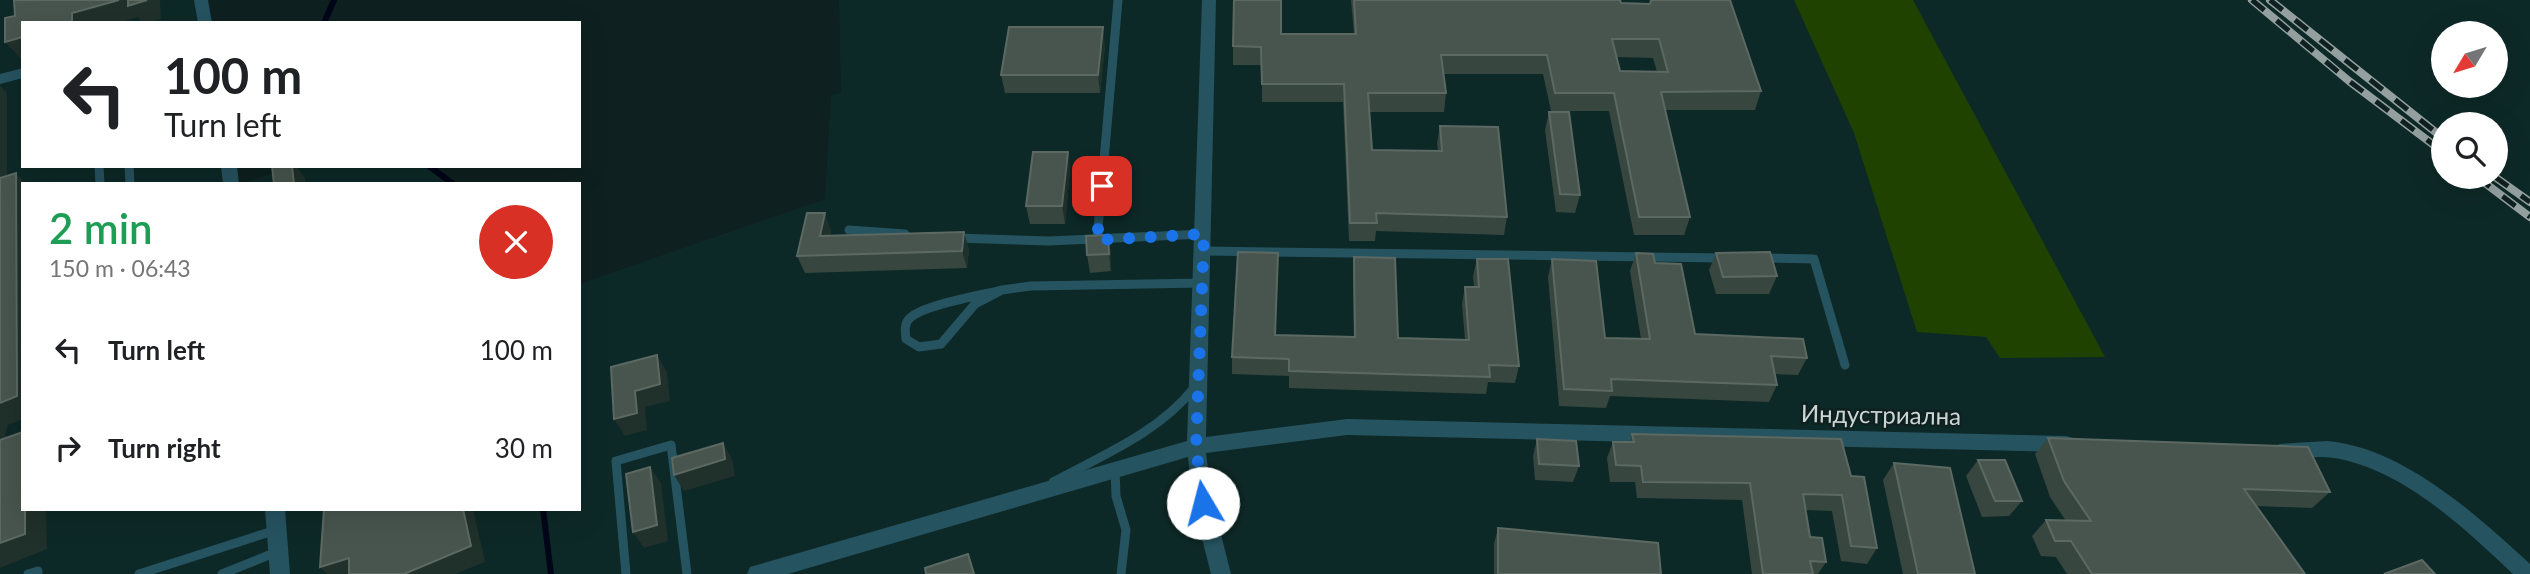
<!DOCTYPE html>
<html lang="en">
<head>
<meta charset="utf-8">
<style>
  :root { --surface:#fff; --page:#f2f2f2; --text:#202124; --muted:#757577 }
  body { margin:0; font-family:Lato,sans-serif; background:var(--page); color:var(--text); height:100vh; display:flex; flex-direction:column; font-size:26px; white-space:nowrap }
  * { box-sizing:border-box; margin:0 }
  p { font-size:23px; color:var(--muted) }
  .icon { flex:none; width:38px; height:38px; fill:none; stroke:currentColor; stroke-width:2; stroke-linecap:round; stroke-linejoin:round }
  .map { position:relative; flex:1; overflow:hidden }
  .side { position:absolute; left:21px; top:182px; width:560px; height:329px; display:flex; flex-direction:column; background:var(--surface); border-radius:0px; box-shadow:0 7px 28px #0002 }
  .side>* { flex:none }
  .banner { position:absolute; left:21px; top:21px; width:560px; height:147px; border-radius:0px; box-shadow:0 7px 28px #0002; background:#fff; color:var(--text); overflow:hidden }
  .needle { width:46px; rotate:232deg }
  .fabs { position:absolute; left:2431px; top:21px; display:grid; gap:14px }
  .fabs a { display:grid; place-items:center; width:77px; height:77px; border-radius:50%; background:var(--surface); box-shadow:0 7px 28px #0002; font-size:35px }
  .pin { position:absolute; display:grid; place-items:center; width:60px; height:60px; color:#fff; margin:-30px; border-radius:14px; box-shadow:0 4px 10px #0006 }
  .me { position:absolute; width:77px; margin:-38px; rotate:352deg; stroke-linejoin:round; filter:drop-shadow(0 0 5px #0008) }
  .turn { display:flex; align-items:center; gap:24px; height:147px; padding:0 28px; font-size:32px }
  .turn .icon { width:91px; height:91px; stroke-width:2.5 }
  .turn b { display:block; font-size:49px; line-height:60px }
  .round { display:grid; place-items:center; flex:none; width:74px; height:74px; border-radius:37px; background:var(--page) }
  .headline { display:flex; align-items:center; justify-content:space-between; height:119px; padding:0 28px }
  h1 { font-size:42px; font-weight:600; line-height:52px; color:#1e9e55 }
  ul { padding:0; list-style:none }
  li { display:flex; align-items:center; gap:21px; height:98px; padding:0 28px }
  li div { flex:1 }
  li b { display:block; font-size:26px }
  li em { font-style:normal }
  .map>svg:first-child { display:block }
  .built { fill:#0d2927; fill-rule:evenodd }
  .green { fill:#1f4201 }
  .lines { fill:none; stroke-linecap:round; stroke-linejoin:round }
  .stream { stroke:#000618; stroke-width:6 }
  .service { stroke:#265360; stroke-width:9 }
  .minor { fill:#265360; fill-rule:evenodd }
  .rail-casing { stroke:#94a09f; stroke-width:8 }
  .rail { stroke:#0e201f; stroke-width:5; stroke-dasharray:16; stroke-linecap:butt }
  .wall { fill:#37463e; fill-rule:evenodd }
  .shaded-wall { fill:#20302b }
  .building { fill:#47554e; stroke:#5c6963; stroke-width:2; fill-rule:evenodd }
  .route { stroke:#1a73e8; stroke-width:12; stroke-dasharray:0 21.6 }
  .labels { text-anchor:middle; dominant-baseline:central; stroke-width:5; stroke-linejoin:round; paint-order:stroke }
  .street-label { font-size:24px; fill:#cbd5d4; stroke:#0e201f }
</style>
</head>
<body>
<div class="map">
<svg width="2530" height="574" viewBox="0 0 2530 574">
  <rect width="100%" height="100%" fill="#0e201f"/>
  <path class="built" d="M0 0H201L205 23H23V166H229L231 184H23V509H579V284L825 199 831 95 841 93 839 0H2530V574H0ZM2443 33H2496V86H2443ZM2443 124H2496V177H2443Z
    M293 166H429L453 184H241Z"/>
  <path class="green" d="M1794 0H1913L2105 357 2000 358 1986 337 1917 332 1854 133Z"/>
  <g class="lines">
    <path class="stream" d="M324 23 334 0
      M429 166 453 184
      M543 509 551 574"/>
    <path class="service" d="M99 166 100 184
      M129 166 130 184
      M849 230 905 234
      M954 238 1049 241 1204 234
      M1097 240 1118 0
      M1204 251 1723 258
      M1762 258 1814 259 1845 365
      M1002 290 975 304 941 344 919 347 906 339C905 331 904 323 910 318 923 305 982 295 1002 290Z
      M1002 290 1031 286 1202 283
      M1115 469 1116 496 1126 530 1121 574
      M1053 482C1103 455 1158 433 1194 388
      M28 574 38 571V574
      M139 574 276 530
      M222 574 279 551
      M626 574 616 461 671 445 687 574"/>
    <path class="minor" d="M194 0H208L212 23H198Z
      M1202 0H1216L1206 437 1347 419 2066 436 2073 438 2076 444 2073 450 2066 452 1347 435 1206 453 1213 503 1231 574H1211L1193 503 1188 457 788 574H747L750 567 757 565 1187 441Z
      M23 68V78L0 84V74Z
      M221 166H237L239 184H223Z
      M2327 441C2402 447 2477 515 2530 564V574H2513C2465 529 2407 473 2340 459 2322 455 2304 458 2286 458L2279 456 2276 450 2279 444Z
      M265 509H285L290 574H270Z"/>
    <defs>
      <path id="rail" d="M2252 0 2349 81 2443 152
        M2270 0 2443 138
        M2477 177 2530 217
        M2495 177 2530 202"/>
    </defs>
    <use href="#rail" class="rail-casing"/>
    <use href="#rail" class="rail"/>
  </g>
  <path class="wall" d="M1351 0H1620L1621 3 1761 91 1755 110H1665L1690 217 1684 235H1634L1609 111H1551L1543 74H1444L1446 93 1444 112H1369L1372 150 1438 151 1437 144 1440 126 1507 217 1504 235 1376 231 1375 241H1349L1343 102H1262V65H1233V46L1281 34H1354ZM1617 57 1653 58 1657 72 1620 71Z
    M1105 45 1100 93H1005L1001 75Z
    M1549 112 1580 195 1575 213 1556 212 1545 130Z
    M1068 152 1070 170 1065 224H1030L1026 206Z
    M831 230 830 236 969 249 967 268 805 273 797 256Z
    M1108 235 1111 271 1090 273 1087 255Z
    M1636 253 1655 263 1695 334 1807 358 1798 375 1775 374 1777 385 1769 402 1610 396 1606 408 1559 406 1548 277 1552 259 1605 338 1641 339 1630 271Z
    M1716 253 1777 276 1769 294H1716L1709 270Z
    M1354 257 1398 338 1465 340 1462 304 1465 287H1474L1473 276 1477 259 1519 366 1515 383 1488 382 1486 394 1289 388V376L1232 374V357L1275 335 1354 337 1353 275Z
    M1632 434 1851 476 1877 548 1867 564 1841 561 1832 511 1806 510 1810 537 1826 562 1818 574H1752L1742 500 1637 498 1635 482H1610L1607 458 1613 442H1629Z
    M2048 438 2330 492 2312 508 2256 506 2305 574H2067L2056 557 2041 556 2032 536 2046 520 2066 521 2050 497 2035 454Z
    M1537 439 1579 466 1573 482 1535 480 1533 456Z
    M1978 460 2022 501 2009 516 1982 517 1966 476Z
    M1894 463 1975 574H1903L1883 480Z
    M1498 528 1661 574H1494V544Z"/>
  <path class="shaded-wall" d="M119 0H160L161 19 147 23H142L138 17 118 23H71L72 13Z
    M1103 27 1105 45 1100 93 1098 75Z
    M23 37V60H22L5 42Z
    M0 85 7 93V200L0 193Z
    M1068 152 1070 170 1065 224 1062 206Z
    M292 166H296L305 178 306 184H294Z
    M16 173 26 184H23V419L8 425 5 435 16 445H0V403Z
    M825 213 831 230 827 254 820 236Z
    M964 232 969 249 967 268 962 251Z
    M1108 235 1111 252V271L1109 254Z
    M657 355 667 372 670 401 645 407 647 430 625 436 614 419 635 391Z
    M723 443 732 459 735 476 684 491 674 475Z
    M650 467 661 483 668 541 644 548 633 532Z
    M25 509H46L47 549 0 568V543Z
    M463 509H473L485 562 455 574H404Z
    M349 558 366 574H327L320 567Z"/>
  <path class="building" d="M14 0H119L72 13V22L71 23H23V37L5 42V18L15 16Z
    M128 0H147L128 6Z
    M1234 0H1281V34H1356L1354 0H1620L1621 3 1650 4 1651 0H1730L1761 91 1661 92 1690 217H1639L1614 93H1555L1547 55H1441L1446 93H1368L1372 150 1442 151 1440 126 1498 127 1507 217 1376 213 1377 223H1350L1344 84H1262L1261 47 1233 46ZM1612 39H1659L1668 72 1620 71Z
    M1009 27H1103L1098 75H1001Z
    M1549 112H1569L1580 195 1560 194Z
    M1033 152H1068L1062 206H1026Z
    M272 166H292L294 184H274Z
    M16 173 17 396 0 403V178Z
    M807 213H825L820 236 964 232 962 251 797 256Z
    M1108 235 1109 254 1087 255 1086 236Z
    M1238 252 1278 253 1275 335 1355 337 1354 257 1395 258 1398 338 1469 340 1465 287H1479L1477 259H1508L1519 366 1489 365 1490 377 1289 371V359L1232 357Z
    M1770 252 1777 276 1723 277 1716 253Z
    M1636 253 1653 254 1655 263 1681 264 1695 334 1803 339 1807 358 1771 356 1777 385 1611 379 1612 391 1564 389 1552 259 1596 261 1605 338 1650 339Z
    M657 355 660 384 635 391 637 413 614 419 611 367Z
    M23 432V509H25V534L0 543V440Z
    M1632 434 1841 439 1851 476 1864 477 1877 548 1851 546 1842 495 1803 494 1810 537 1822 538 1826 562 1810 561 1813 574H1763L1750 483 1643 482 1641 466 1616 465 1613 442H1634Z
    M2048 438 2308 447 2330 492 2244 489 2305 574H2092L2071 541H2055L2046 520 2091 521 2064 481Z
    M1537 439 1576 441 1579 466 1539 464Z
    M723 443 725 459 674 475 672 458Z
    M1978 460H2005L2022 501H1995Z
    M1894 463 1950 468 1975 574H1918Z
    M650 467 657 525 633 532 626 474Z
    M324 509H463L471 546 404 574H349V558L320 567Z
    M1498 528 1658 543 1661 574H1498Z
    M968 554 974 574H926L925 568Z
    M2422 560 2435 574H2384Z"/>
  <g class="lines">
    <path class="route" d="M1102 186 1097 240 1204 234 1196 446 1203 503"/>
  </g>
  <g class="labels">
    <g class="street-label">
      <text transform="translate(1881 414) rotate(1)">Индустриална</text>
    </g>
  </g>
</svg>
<div class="fabs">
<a><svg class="needle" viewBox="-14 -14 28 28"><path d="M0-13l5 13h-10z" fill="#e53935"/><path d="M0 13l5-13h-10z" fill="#757577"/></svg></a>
<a><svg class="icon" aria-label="search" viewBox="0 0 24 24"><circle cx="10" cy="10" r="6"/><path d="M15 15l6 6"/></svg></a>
</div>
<div class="pin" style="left:1102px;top:186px;background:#d93025"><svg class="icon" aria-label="arrive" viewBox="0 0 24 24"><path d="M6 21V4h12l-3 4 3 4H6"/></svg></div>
<svg class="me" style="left:1203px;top:503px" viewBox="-20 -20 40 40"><circle r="19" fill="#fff"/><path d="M0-13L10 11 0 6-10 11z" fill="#1a73e8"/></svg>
<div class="banner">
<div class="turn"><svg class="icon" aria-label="left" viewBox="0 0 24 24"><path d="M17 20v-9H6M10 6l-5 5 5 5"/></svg><div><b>100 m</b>Turn left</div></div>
</div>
<section class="side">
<div class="headline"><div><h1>2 min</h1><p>150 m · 06:43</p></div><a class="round" style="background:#d93025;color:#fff"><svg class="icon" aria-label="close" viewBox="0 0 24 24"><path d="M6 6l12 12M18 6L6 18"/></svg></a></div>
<ul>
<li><svg class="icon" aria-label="left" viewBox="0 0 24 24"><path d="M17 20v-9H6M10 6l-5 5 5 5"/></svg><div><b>Turn left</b></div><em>100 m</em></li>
<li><svg class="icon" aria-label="right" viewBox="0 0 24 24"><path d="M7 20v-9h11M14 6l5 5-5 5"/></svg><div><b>Turn right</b></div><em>30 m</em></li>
</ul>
</section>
</div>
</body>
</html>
